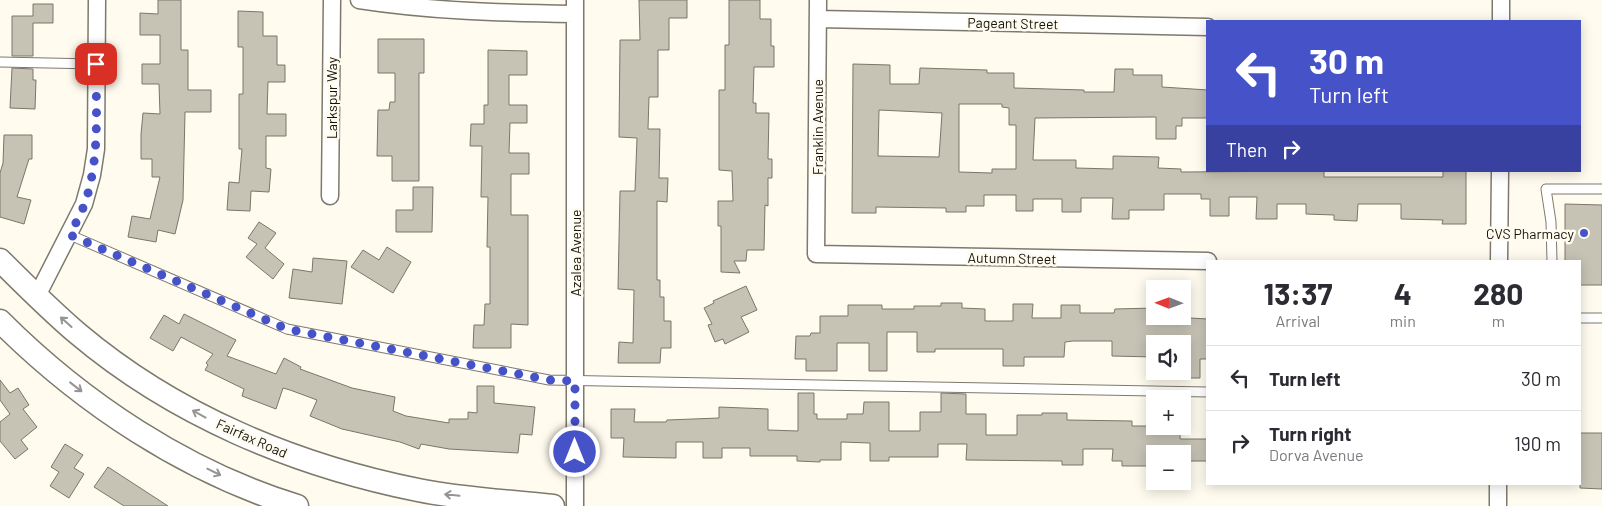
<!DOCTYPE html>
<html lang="en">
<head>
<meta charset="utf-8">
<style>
  :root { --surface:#fff; --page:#f7f7f7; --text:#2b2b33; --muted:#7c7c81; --line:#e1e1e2 }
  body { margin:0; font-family:Barlow,sans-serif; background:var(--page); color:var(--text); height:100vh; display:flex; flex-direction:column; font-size:19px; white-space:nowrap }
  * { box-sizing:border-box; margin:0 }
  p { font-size:16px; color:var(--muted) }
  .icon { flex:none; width:28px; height:28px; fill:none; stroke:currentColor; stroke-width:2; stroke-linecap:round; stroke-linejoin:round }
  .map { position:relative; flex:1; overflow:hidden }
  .details { position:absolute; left:1206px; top:260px; width:375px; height:225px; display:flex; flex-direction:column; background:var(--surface); border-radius:0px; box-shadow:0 2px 12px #0003 }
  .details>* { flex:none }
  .banner { position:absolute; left:1206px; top:20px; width:375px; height:152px; border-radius:0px; box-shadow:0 2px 12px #0003; background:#4652c7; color:#fff; overflow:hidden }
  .needle { width:32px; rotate:271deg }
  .fabs { position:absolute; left:1146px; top:280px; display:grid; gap:10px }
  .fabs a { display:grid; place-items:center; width:45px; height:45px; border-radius:0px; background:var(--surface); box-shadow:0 2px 12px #0003; font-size:25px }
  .pin { position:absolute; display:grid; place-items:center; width:42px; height:42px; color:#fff; margin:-21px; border-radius:10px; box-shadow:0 2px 8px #0006 }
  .me { position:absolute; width:55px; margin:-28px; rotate:0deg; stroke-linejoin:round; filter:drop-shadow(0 0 4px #0008) }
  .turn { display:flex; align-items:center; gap:18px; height:105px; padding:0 20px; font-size:22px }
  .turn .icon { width:65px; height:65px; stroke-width:2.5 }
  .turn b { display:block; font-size:35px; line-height:42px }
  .then { display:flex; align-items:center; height:48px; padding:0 20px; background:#0003; gap:10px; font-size:19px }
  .eta { display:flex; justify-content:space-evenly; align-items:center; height:85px; text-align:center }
  .eta b { font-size:30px; font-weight:700; line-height:35px }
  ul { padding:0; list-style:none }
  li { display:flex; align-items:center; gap:15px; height:65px; padding:0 20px; border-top:1px solid var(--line) }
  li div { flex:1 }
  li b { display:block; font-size:19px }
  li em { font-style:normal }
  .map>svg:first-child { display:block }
  .building { fill:#c6c2b4; stroke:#7a7769; fill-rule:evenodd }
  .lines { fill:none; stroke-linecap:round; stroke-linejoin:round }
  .service-casing { stroke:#7d796c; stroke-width:11 }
  .minor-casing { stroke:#7d796c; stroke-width:19 }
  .secondary-casing { stroke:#7d796c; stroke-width:25 }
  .service { stroke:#fff; stroke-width:9 }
  .minor { stroke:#fff; stroke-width:16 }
  .secondary { stroke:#fff; stroke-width:22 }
  .oneway { stroke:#969593 }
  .route { stroke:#4652c7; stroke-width:9; stroke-dasharray:0 16.2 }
  .poi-dot { fill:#4652c7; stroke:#fffbef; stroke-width:2 }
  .labels { text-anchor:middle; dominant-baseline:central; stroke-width:5; stroke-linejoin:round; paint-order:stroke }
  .street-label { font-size:14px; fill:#15130e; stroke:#fffbef }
  .poi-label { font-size:14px; fill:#15130e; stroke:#fffbef; text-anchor:end }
</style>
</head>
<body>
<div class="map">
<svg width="1602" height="506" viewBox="0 0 1602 506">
  <rect width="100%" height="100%" fill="#fffbef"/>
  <path class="building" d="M158 0H181V50H188V90H211V112H185L183 200 175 234 158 230 156 242 128 237 132 216 150 219 160 177H152V159H141V134L143 113 160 114 159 84H142V64H160V35H140V13L158 14Z
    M639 0H687V18H669V50H658V97H649L648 129H660L659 178H668L667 202 657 201V280H660V297H664V321H671V348H661L660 363H618L619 342 633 343 634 290 618 289 620 191H635L637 138 619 137 620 40H640Z
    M729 0H760V19H771V46H774V67H754L753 103H756V113H769L768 159H772V178H768V206L765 205 764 250H747L746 261H734L740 273 721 272V226H718V201H733L732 171 719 170V90H725V45H729Z
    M33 4H53V23H33V56H12V16H33Z
    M238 11 263 12V36H277V65H285V82H268L267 114H286V136H266V168L271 169 269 192 251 191 250 211 227 210 229 182 239 183 242 149H239V94H243V47H238Z
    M378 39H424V73H419V181H392V156H377L378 110H389L390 102H395V73H378Z
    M488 50 527 51V75H509V105H527V123H510L509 153H529V174H511V215H528V325L511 324V348H473L474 325H484L485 304H490V247H487L488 197H481L482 146H470L471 124H484V105H488Z
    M853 64 890 65V84H919L920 68 987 70V73H1014V88L1084 90V92H1114L1115 69H1133V75H1162V87L1208 90V118H1182V126H1176V139H1156V117L1035 118 1033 160H1076V168L1113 169V156L1159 157 1158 168 1181 169V172L1324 171V177H1443V171H1466V224H1442L1443 220 1401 219V204H1358L1357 221 1334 220V215L1306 214V204H1277V219H1256L1257 197H1229V216H1210V199H1201V194H1164V210H1129V219H1112L1113 198H1081V212H1062V199H1033V211H1016V195H984V206H966V212H946V208L876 207V213H852ZM959 104H1002V107L1009 108V125H1016V169H992V173L959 172ZM879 110 942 113 939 157 878 156Z
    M12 68 33 69V80H36L35 109 10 108Z
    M4 135H32V159H29L17 197 31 200 24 224 0 217V173L3 163Z
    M413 187H433L432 232H396V210H413Z
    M1565 204 1602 205V285H1580V261H1565Z
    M259 222 276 233 265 248 284 264 273 279 246 257 257 244 248 238Z
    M387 247 411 262 393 293 351 267 363 250 379 260Z
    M313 258 347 261 342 304 289 298 293 269 312 272Z
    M746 286 757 310 741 317 749 332 725 344 723 339 715 342 708 325 712 324 704 308 714 303 713 301Z
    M941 303H962V308L985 309V321H1013V304H1033L1032 318H1061V305H1080V313H1114L1115 309 1155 308V316L1208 319V359H1200V378H1186V344H1155V357L1112 356V341H1073L1065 342 1064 357H1024V366H1003V349H935V352H917V332H887V371H869V343H837V371H806V359H795L796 336H810L811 333H820V316H848V305H882V309H914V306H941Z
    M184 314 236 340 227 356 276 374 284 358 301 367 300 369 352 388 395 397 393 411 406 416 449 423V419H468V412L477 413V386H494V403L535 407 532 435 520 434 518 453 449 449 421 444 419 449 400 442 342 429 310 416 317 400 290 390 283 388 276 409 242 396 244 389 205 370 208 365 206 363 213 354 181 337 173 351 150 338 164 315 179 324Z
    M0 380 10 393 18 388 29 405 23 409 37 427 21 440 28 449 15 459 0 441V422L10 414 0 400Z
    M798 393H814V414H817V419H847V414H863L864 402H889V431H920V412H941V393L966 394V414H986V435H1017V415H1042V413H1067V420L1132 421V426H1180V439H1208V461H1186V454H1155V466H1122V461H1112L1113 449H1083V465H1062V461L966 460 967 444H938V457H889V461H870V443L841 442V460H820V462L797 461V456H750V448H722V458H703V442H676V458L623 457 624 438H611V409H635L634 422H666L667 420 719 418V407L768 409V430L798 431Z
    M1580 433H1602V489L1580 488Z
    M65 444 83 455 74 468 84 474 69 498 50 486 59 472 51 467Z
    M108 467 168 506H124L94 487Z"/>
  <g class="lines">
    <defs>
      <path id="service" d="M0 62 96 64
        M70 235 287 329 549 380 1208 392
        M1552 261 1551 222 1546 189H1602
        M1580 318H1602"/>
      <path id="minor" d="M359 0C430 11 502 13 574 14
        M575 0V506
        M818 0 816 254 1208 261
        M818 19 1208 27
        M1501 21V0
        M330 196 332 0
        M1499 261 1500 171
        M37 296 84 204 92 175 96 149 97 0
        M1498 506V484"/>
      <path id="secondary" d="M0 260C25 285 50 310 77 333 174 415 294 465 418 490 462 499 508 501 553 506
        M0 321C82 403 186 472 297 506"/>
    </defs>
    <use href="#service" class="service-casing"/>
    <use href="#minor" class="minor-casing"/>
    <use href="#secondary" class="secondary-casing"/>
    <use href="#service" class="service"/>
    <use href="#minor" class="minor"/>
    <use href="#secondary" class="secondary"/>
  </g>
  <defs><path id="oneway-shaft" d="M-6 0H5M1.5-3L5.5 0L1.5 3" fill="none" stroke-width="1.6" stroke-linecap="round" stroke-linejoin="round" transform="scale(1.25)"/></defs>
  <g class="oneway">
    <use href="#oneway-shaft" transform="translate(66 322) rotate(-138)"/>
    <use href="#oneway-shaft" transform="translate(76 387) rotate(38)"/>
    <use href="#oneway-shaft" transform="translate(199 414) rotate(-151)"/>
    <use href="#oneway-shaft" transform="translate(214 472) rotate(26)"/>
    <use href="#oneway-shaft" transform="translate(452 495) rotate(-174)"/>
  </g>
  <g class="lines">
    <path class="route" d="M96 64C96 111 100 158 85 203 81 214 75 224 70 235L287 329 549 380 575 381V452"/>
  </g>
  <circle class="poi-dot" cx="1584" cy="233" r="5"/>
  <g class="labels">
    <g class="street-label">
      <text transform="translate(1013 23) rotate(1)">Pageant Street</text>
      <text transform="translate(331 98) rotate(-90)">Larkspur Way</text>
      <text transform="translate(817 127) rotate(-90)">Franklin Avenue</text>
      <text transform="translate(575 253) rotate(-90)">Azalea Avenue</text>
      <text transform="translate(1012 258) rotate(1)">Autumn Street</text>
      <text transform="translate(252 438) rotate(24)">Fairfax Road</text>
    </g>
    <g class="poi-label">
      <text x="1574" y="233">CVS Pharmacy</text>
    </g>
  </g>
</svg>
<div class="fabs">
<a><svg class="needle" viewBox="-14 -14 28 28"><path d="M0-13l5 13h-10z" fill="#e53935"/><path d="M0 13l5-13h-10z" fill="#7c7c81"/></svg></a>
<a><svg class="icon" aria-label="sound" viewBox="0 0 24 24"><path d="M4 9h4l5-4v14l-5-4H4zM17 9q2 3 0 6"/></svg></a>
<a>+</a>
<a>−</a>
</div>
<div class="pin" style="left:96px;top:64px;background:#d93025"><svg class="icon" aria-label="arrive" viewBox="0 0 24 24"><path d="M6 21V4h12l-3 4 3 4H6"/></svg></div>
<svg class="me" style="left:575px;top:452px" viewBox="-20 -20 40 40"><circle r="17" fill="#4652c7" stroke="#fff" stroke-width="3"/><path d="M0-11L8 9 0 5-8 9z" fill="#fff"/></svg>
<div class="banner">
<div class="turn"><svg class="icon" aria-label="left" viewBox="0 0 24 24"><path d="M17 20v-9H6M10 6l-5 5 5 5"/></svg><div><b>30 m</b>Turn left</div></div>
<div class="then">Then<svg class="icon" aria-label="right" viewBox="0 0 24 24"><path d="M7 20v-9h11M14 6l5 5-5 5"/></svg></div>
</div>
<section class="details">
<div class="eta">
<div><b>13:37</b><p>Arrival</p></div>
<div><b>4</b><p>min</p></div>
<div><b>280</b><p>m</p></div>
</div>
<ul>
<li><svg class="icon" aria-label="left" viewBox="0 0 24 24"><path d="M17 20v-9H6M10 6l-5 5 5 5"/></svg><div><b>Turn left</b></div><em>30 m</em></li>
<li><svg class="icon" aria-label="right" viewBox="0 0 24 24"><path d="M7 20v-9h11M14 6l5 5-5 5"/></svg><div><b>Turn right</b><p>Dorva Avenue</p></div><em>190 m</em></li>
</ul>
</section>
</div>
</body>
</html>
